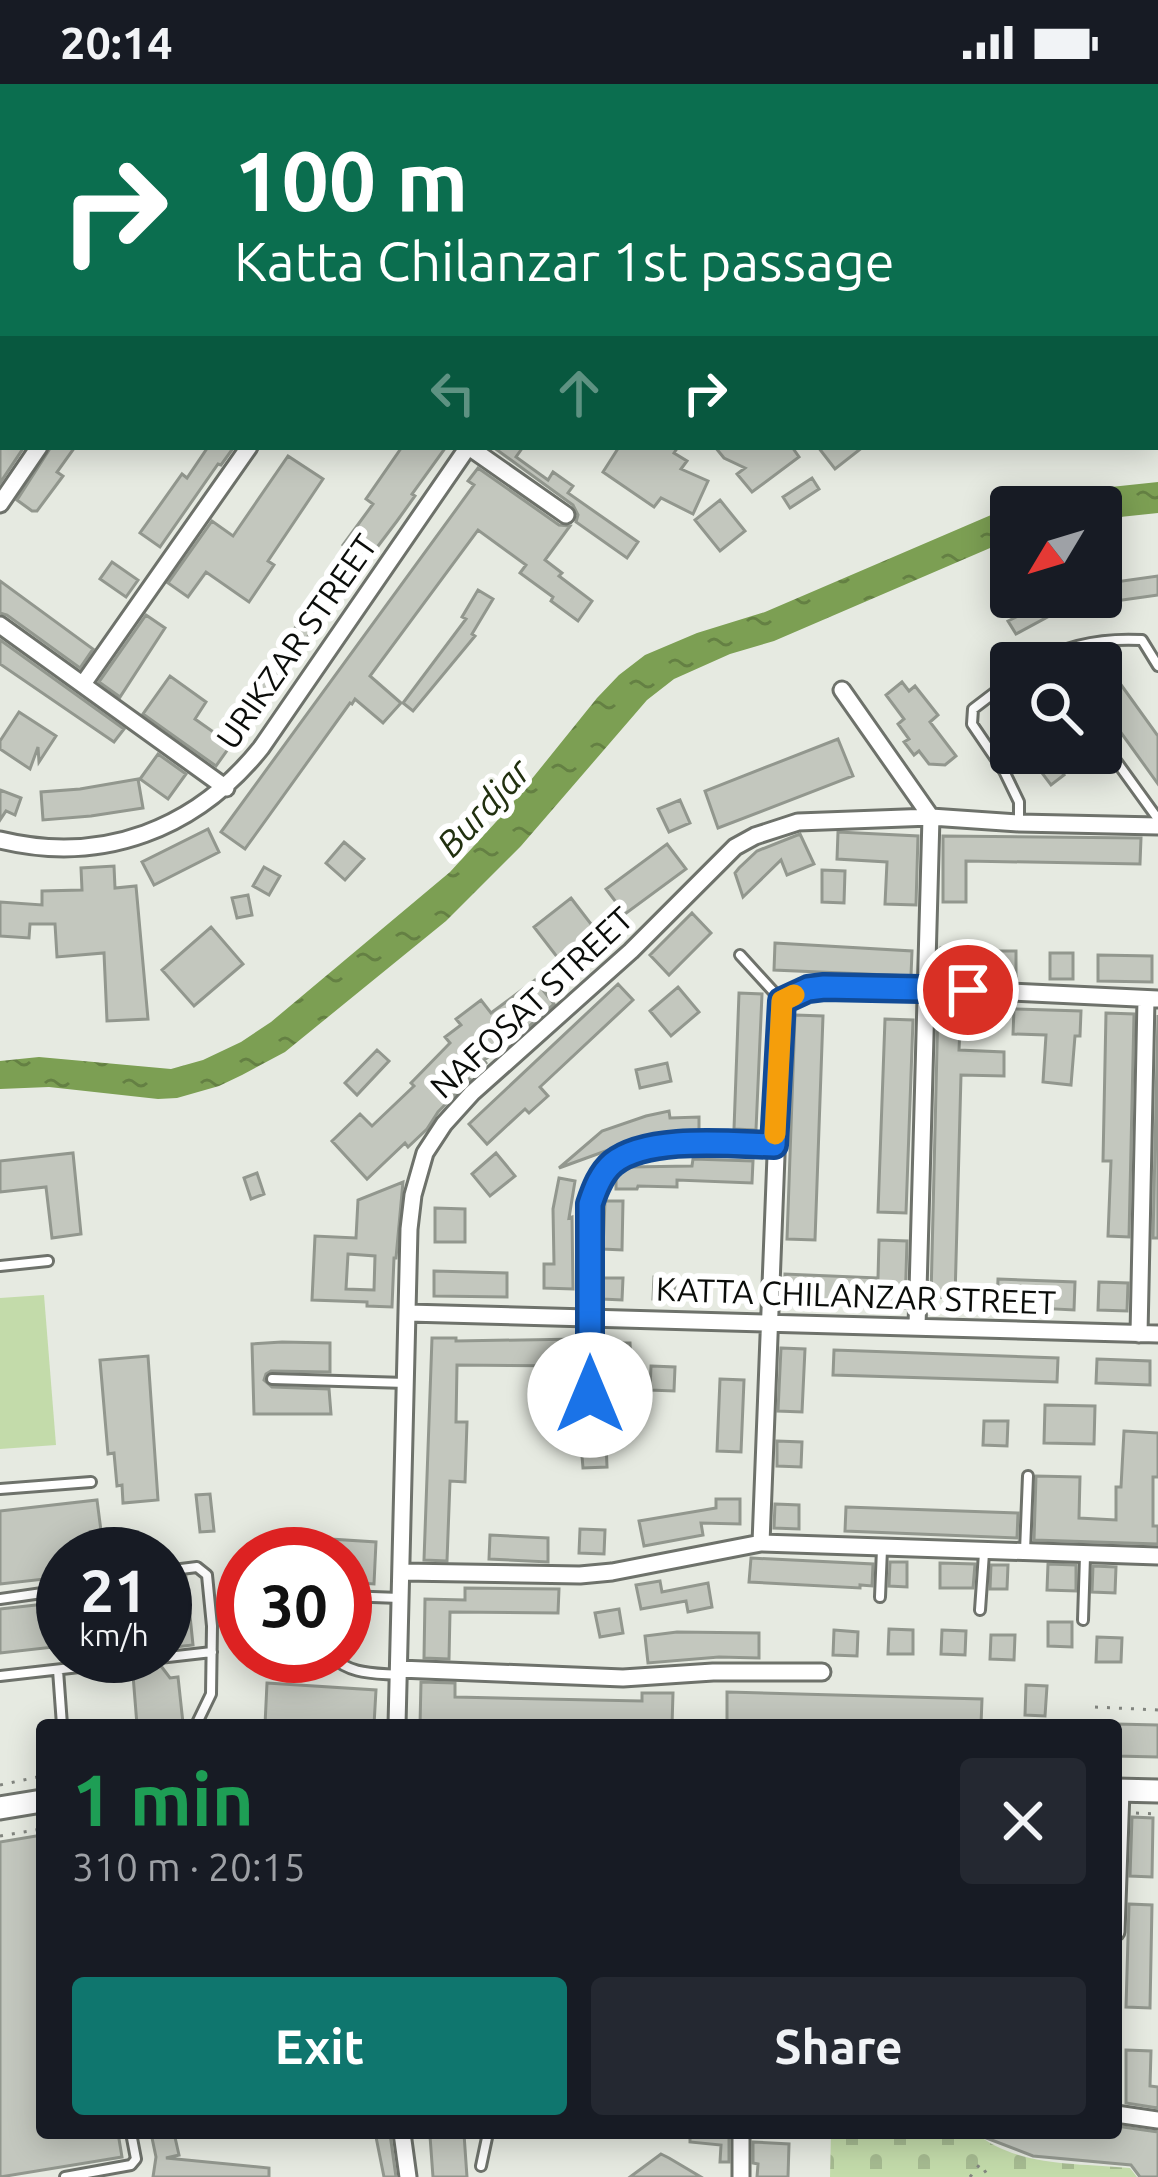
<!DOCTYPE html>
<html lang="en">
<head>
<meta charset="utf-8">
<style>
  :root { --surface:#171b24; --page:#242831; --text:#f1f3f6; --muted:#9ea1a6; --accent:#0f766e }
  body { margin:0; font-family:Ubuntu,sans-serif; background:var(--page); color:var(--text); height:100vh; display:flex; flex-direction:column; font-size:45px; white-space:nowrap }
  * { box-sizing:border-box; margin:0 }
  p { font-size:39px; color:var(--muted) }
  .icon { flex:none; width:66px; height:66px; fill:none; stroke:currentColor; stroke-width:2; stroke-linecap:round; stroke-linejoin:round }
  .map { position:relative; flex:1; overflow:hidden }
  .sheet { position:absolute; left:36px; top:1635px; width:1086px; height:420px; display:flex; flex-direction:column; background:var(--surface); border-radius:12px; box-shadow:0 6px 30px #0003 }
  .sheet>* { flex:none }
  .banner { position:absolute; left:0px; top:0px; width:1158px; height:366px; box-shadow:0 6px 30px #0003; background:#0b6e4f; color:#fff; overflow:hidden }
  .needle { width:78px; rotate:232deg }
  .tools { position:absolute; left:990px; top:402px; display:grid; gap:24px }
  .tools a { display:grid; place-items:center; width:132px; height:132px; border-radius:12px; background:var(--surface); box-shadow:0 6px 30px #0003; font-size:60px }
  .speed { position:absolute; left:36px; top:1443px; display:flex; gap:24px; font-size:60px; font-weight:700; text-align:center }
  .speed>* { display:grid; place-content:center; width:156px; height:156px; border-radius:50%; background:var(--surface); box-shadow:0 6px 30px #0003; line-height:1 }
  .speed small { font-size:30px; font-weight:400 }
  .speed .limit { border:18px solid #d22; background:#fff; color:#111 }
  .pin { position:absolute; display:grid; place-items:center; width:102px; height:102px; color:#fff; margin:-51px; border:6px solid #fff; border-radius:50%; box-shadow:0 3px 12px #0007 }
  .me { position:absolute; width:132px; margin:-66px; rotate:0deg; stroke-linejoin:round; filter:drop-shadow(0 0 9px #0008) }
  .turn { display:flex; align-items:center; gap:42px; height:252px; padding:0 36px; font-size:54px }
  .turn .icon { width:156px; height:156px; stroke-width:2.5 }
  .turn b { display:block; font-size:84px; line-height:102px }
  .lanes { display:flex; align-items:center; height:114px; padding:0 36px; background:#0003; justify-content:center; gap:60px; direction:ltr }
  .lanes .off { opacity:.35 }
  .round { display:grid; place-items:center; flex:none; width:126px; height:126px; border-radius:12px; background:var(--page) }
  .head { display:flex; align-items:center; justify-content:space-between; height:204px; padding:0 36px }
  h1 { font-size:72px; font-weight:600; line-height:90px; color:#1e9e55 }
  .primary-button { display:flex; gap:24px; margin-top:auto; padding:24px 36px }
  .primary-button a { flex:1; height:138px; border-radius:12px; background:var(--accent); color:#fff; font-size:48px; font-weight:600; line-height:138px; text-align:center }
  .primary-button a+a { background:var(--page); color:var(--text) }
  .status { display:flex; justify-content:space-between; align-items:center; height:84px; padding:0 60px; background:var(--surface); direction:ltr }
  .status svg { height:33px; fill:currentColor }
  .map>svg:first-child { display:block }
  .green { fill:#c3dbaa }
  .cemetery { fill:url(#cemetery-stones) }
  .water { fill:url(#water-ripples) }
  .building { fill:#c3c7be; stroke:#92978e; stroke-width:3; fill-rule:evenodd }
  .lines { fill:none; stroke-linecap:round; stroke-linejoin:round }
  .service-casing { stroke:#6e726b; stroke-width:14 }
  .minor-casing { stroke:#6e726b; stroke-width:21 }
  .secondary-casing { stroke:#6e726b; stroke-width:27 }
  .path { stroke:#82857f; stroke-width:3; stroke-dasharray:3 9; stroke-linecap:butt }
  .service { stroke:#fff; stroke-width:8 }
  .minor { stroke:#fff; stroke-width:15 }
  .secondary { stroke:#fff; stroke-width:21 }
  .route-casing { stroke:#114b97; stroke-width:30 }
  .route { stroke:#1a73e8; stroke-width:21 }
  .slow { stroke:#f59e0b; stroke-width:21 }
  .labels { text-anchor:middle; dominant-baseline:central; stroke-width:12; stroke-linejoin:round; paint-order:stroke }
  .street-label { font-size:33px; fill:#0b0d0a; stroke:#fff }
  .water-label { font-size:36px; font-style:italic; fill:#21300f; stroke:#fff }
</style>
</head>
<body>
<div class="status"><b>20:14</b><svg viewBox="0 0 49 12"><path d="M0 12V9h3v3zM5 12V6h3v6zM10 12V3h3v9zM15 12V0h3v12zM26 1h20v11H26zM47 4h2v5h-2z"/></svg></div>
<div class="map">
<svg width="1158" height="2093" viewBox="0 0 1158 2093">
  <defs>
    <pattern id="cemetery-stones" width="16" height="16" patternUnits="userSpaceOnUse" patternTransform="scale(3)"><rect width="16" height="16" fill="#c3dbaa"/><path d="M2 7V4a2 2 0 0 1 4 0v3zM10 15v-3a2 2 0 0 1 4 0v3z" fill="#a6bb91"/></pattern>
    <pattern id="water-ripples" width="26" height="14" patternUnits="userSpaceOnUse" patternTransform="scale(3)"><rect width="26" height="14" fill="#7c9f53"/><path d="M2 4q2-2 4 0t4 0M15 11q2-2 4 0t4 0" fill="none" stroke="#648043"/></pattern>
  </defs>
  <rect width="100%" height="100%" fill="#e6eae1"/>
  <path class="green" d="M44 1211 56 1361 0 1365V1214Z"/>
  <path class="cemetery" d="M831 2049H976C1016 2083 1080 2079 1130 2084L1137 2093H830Z"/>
  <path class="water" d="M1158 398V429L1101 435V423H1011V455L774 557 730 570 674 595 647 616 521 762 446 837 285 968 242 991 219 1002 177 1014 158 1015 49 1003 0 1005V977L39 973 171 985 203 976 241 958 271 938 450 788 506 727 597 614 619 591 645 571 697 549 765 528 1019 419 1054 409Z"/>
  <path class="building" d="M0 363H24L0 399Z
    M51 363H75L57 388 63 392 37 427H32L17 416Z
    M208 363H234L221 381 218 380 160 463 140 449 182 390 187 394Z
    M402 363H446L412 410 415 412 397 437 366 478 363 475 216 682 143 630 170 592 206 618 195 635 219 652 350 466 343 461 373 420 366 415Z
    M493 363H523L516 373 548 396 553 388 573 402 568 409 638 458 627 474 576 438 578 431 573 421Z
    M619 363H678L674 369 687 377 681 385 708 397 693 430 661 414 654 423 603 388Z
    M715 363H792L799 373 752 408 737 390 745 384 724 374Z
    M818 363H863L835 385Z
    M288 372 323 395 268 477 274 481 249 518 206 488 188 513 168 499 212 437 233 452Z
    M478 384 559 441 570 442 545 476 562 489 559 492 592 517 578 537 551 517 553 513 520 489 526 481 478 446 370 592 401 619 383 639 355 615 352 620 350 619 245 765 221 748 474 401 468 397Z
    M812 394 819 405 790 424 783 413Z
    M720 416 745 447 720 467 695 436Z
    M112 478 138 496 126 513 100 495Z
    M1158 492V511L1101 519V500Z
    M0 497 93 565 80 584 7 531 0 529Z
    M478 506 493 515 472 550 475 552 413 627 403 619 466 535 462 533Z
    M1045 519 1051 531 1016 550 1008 537Z
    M146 531 165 544 120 613 99 598Z
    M0 556 124 645 114 658 0 580Z
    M1101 573 1158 652V700L1101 621Z
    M902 598 909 607 915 602 938 631 930 638 956 672 945 681 929 680 919 667 914 671 904 658 909 655 898 640 904 635 886 611Z
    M1011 609V649L992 623Z
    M19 628 56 652 39 678 38 663 30 685 0 665V657Z
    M838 655 853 692 718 744 705 707Z
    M1027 669H1058L1064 677 1057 682 1064 691 1051 701Z
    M158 670 186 690 168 715 140 695Z
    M138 695 143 724 91 732 43 736 41 708 80 705Z
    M0 706 21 714 15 731 6 727 0 736Z
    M680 716 690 739 669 748 658 725Z
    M208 745 219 768 154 801 142 778Z
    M838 748 918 752 916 821 885 820 887 778 837 775Z
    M800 750 814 780 787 791 781 776 743 813 735 789 739 784 757 767Z
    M943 752 1141 754 1140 780 966 777V818H943Z
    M344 758 364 775 345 796 326 779Z
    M667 760 686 785 625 830 606 805Z
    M114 782 115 804 136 802 148 935 107 937 104 869 57 873 55 840H30L29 854 0 852V818L42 821V807L82 806 81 784Z
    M264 783 280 792 269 811 253 802Z
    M822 786 845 787 844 819 822 818Z
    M248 811 252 831 237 834 232 814Z
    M571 814 601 853 564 882 534 843Z
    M692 829 711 849 669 891 650 871Z
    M211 843 243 880 194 922 162 886Z
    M775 859 912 867 911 892 774 886Z
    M941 864 964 865V890H941Z
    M993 867H1016V892H993Z
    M1050 869H1073V895H1050Z
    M1098 871 1152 872V898L1098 897Z
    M535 896 554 920 516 954 484 976 486 979 468 993 470 995 438 1028 427 1045 408 1063 405 1059 367 1095 332 1057 360 1030 372 1042 414 1002 411 999 450 959 445 953 461 941 456 935 481 916 491 929Z
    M618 900 633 916 540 1003 548 1012 529 1029 525 1025 487 1060 469 1040Z
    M678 903 699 928 671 952 650 927Z
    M739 909 762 910 756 1046 734 1045Z
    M938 922 961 923 959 966 1004 968V992L961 991 955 1214 931 1213Z
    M1014 925 1081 927 1080 952H1075L1071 1001 1043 998 1046 951 1013 950Z
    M1106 929 1134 930 1129 1153 1108 1152 1111 1077H1103Z
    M795 931 823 932 815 1156 787 1155Z
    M1158 931V1154H1153Z
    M885 935 913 936 906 1129 878 1128Z
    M377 966 389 977 357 1011 345 999Z
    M667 979 671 997 640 1004 636 986Z
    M669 1027 670 1034 699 1033V1047L644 1053 559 1084 602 1047 646 1032Z
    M73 1069 81 1150 52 1154 46 1103 0 1108V1077Z
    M496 1069 515 1092 490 1112 472 1090Z
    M693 1075 753 1077 752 1099 677 1096V1103L638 1102 637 1105H616V1093L629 1083 692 1082Z
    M257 1089 264 1110 251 1115 244 1094Z
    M559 1094 575 1097 569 1134 572 1133 573 1205 544 1204V1180H554L553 1125Z
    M403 1098 396 1174H394L392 1223 367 1222V1218L312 1216 315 1152 356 1154 358 1116ZM348 1170 375 1172 374 1206 346 1205Z
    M605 1117H623L622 1166 603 1165Z
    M435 1124 465 1125V1158H435Z
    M879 1156 907 1157 905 1224 784 1218 785 1190 878 1194Z
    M434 1187 507 1189V1213L434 1212Z
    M654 1193 675 1194V1216L653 1215Z
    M603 1194H623L622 1216 602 1215Z
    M724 1194 746 1195 745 1216H723Z
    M998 1195 1075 1198 1074 1226 997 1222Z
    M1099 1198 1128 1199 1127 1227 1098 1226Z
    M432 1254H456V1257L578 1255V1282L457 1281 456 1338H467L465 1398 450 1397 447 1477 424 1476Z
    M282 1258 330 1259V1288L271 1287 266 1290 264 1296 272 1303 329 1305 331 1330H254L252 1260Z
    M606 1259H630L631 1283 606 1284Z
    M781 1264 805 1265 802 1328 778 1327Z
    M834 1266 1058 1274 1057 1298 833 1291Z
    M148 1272 158 1416 123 1419 122 1401 117 1402 114 1369 108 1370 100 1276Z
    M1097 1275 1150 1277V1301L1096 1299Z
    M651 1282 675 1283 674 1307 650 1306Z
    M720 1295 744 1296 741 1368 717 1367Z
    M577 1312 578 1336 554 1338 553 1313Z
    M613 1320H638V1345H613Z
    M1045 1321 1095 1322 1094 1360 1044 1359Z
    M984 1337H1008L1007 1362 983 1361Z
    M1124 1347 1158 1349V1393H1153V1442H1158V1460L1034 1456 1036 1392 1080 1393 1079 1434 1116 1436V1403H1121Z
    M777 1357 802 1358 801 1383 777 1382Z
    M606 1358 607 1383 583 1384 581 1360Z
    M210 1410 214 1447 200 1448 196 1411Z
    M716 1415H740V1440L701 1439 703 1451 644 1462 639 1437 716 1424Z
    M97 1416 104 1470H63V1493L0 1500V1427Z
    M775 1420 799 1421V1445L774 1444Z
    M846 1423 1018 1429 1017 1454 845 1447Z
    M580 1445 605 1446 604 1470 579 1469Z
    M267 1451 376 1458 374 1500 345 1498V1470H266Z
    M490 1451 548 1454V1478L489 1475Z
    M751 1474 873 1480 872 1502 860 1501V1504L749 1498Z
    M890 1478H907V1503L889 1502Z
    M940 1479 975 1480 973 1504H940Z
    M1048 1480 1076 1481V1507L1047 1506Z
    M991 1481H1008L1007 1505H990Z
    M1093 1482 1116 1483 1115 1509 1092 1508Z
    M186 1493 193 1561 165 1564V1495Z
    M660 1497 662 1508 708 1499 712 1523 688 1528 686 1517 641 1525 636 1501Z
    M465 1504 559 1505 558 1529 450 1528 449 1575 424 1574 425 1515 465 1516Z
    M63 1518V1562L0 1569V1525Z
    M619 1525 623 1549 600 1553 595 1529Z
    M1048 1538H1072V1563L1048 1562Z
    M889 1545 913 1546V1570H888Z
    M834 1546 858 1548 857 1572 833 1571Z
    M942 1546 966 1547 965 1571 941 1570Z
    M677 1548 759 1549V1574L719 1573 648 1579 645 1552Z
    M991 1551H1015L1014 1576 990 1575Z
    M1097 1553 1122 1554 1121 1578H1096Z
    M161 1582 170 1594 178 1593 183 1639 137 1641 133 1591 136 1585Z
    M421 1598 455 1599V1613L642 1617V1609H673L672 1641H420Z
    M267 1599 376 1606 374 1641H265Z
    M1026 1601 1047 1602 1045 1632 1025 1631Z
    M727 1608 982 1615 981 1641H727Z
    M1116 1640 1158 1641V1673L1116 1672Z
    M1132 1733 1153 1734 1152 1793 1130 1792Z
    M42 1751V2049H118L122 2073 0 2093V1758Z
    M1129 1820 1152 1821 1150 1924 1126 1923Z
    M1126 1966 1151 1967 1150 2002 1158 2003V2024L1126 2019Z
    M1116 2042 1158 2048V2093H1140L1131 2081 1033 2072 976 2050 1116 2049Z
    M151 2049H174L179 2071 166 2074 269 2084V2093H153L156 2073Z
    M690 2049H729V2078H720L721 2061 690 2058Z
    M390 2050 396 2093H384L376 2053Z
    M464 2050 467 2093H433L430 2052Z
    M753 2058 789 2060 788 2093H757L758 2080 753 2079Z
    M661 2070 669 2074 701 2093H630Z"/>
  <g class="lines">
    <defs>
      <path id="service" d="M1036 579C1068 560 1105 554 1142 556L1158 582
        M1011 596 973 625 972 640 1004 687 1019 718V738
        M1101 656 1158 735
        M740 871 781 916
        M0 1182 48 1177
        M272 1295 406 1299
        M0 1405 91 1398
        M1025 1467 1028 1392
        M165 1487 197 1483 207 1491 212 1542 211 1610 196 1641
        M345 1512 400 1514
        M880 1513 882 1465
        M0 1515 63 1506
        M980 1526 984 1469
        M1083 1536 1085 1472
        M331 1572C350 1590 371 1589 396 1591
        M58 1586 62 1641
        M0 1592 212 1568
        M481 2082 488 2049
        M65 2093 131 2081 136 2075 131 2049"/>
      <path id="minor" d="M278 0 282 3
        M813 0 817 3
        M294 3 296 0
        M504 3 506 0
        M726 3 728 0
        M968 3 970 0
        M0 38 3 40
        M1155 48 1158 47
        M1155 218 1158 217
        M469 363 566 431
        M0 420 39 363
        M0 541 226 704
        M83 600 249 363
        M842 606 931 733 917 1243
        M0 756C103 781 196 745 261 664L468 363
        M408 1229 1158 1250
        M1139 1250 1146 915
        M590 1311 591 1121C595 1105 601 1089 613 1079 648 1051 732 1060 774 1061
        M761 1459 782 917 808 905 824 903 924 904 1158 915
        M403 1488 580 1491 612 1488 761 1459 1158 1472
        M399 1585 623 1594 713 1588H822
        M397 1641 409 1145 413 1111 425 1069 444 1040 472 1009 631 867 735 763 755 752 798 738 931 733 1019 739 1158 742
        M1116 1848 1121 1706
        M1116 2030 1158 2036
        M402 2049 408 2093
        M741 2093V2049"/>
      <path id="secondary" d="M47 3 49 0
        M68 3 70 0
        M0 70 3 66
        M0 99 3 95
        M1116 1706 1158 1707
        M0 1724 42 1717"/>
    </defs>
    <use href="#service" class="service-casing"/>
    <use href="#minor" class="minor-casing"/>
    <use href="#secondary" class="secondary-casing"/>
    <path class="path" d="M1095 1623 1158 1626
      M0 1701 42 1692
      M1136 1729 1158 1730
      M0 1752 42 1745
      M970 2093 980 2080 989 2093"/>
    <use href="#service" class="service"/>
    <use href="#minor" class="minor"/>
    <use href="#secondary" class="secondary"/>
  </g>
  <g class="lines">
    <defs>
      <path id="route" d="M590 1311V1120C595 1105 601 1089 613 1079 648 1051 732 1060 774 1061L782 917 808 905 824 903 968 906"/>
    </defs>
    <use href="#route" class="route-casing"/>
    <use href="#route" class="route"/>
    <path class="slow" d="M775 1050 782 917 794 911"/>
  </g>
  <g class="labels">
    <g class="street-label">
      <text transform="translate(296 557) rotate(-55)">URIKZAR STREET</text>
      <text transform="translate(531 918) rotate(-43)">NAFOSAT STREET</text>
      <text transform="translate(856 1211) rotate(2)">KATTA CHILANZAR STREET</text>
    </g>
    <g class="water-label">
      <text transform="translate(483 723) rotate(-47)">Burdjar</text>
    </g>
  </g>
</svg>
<div class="tools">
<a><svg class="needle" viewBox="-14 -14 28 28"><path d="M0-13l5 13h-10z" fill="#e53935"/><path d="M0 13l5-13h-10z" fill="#9ea1a6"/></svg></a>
<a><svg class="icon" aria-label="search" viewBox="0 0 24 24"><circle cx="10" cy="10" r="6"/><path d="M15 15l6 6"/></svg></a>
</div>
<div class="speed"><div>21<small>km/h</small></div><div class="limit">30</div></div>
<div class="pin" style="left:968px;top:906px;background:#d93025"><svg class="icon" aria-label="arrive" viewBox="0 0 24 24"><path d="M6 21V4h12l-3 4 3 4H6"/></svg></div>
<svg class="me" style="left:590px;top:1311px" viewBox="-20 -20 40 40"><circle r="19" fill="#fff"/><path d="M0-13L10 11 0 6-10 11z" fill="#1a73e8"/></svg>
<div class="banner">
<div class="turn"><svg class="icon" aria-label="right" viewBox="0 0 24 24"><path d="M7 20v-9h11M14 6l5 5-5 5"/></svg><div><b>100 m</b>Katta Chilanzar 1st passage</div></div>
<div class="lanes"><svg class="icon off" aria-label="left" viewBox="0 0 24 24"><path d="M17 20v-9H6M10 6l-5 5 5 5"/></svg><svg class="icon off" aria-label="ahead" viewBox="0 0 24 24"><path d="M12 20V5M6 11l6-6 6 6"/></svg><svg class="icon" aria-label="right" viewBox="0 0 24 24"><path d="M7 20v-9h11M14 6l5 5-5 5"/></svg></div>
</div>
<section class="sheet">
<div class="head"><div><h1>1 min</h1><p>310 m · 20:15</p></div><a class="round"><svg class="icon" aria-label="close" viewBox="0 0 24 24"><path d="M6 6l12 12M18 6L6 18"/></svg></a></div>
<div class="primary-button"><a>Exit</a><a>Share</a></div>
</section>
</div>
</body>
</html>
